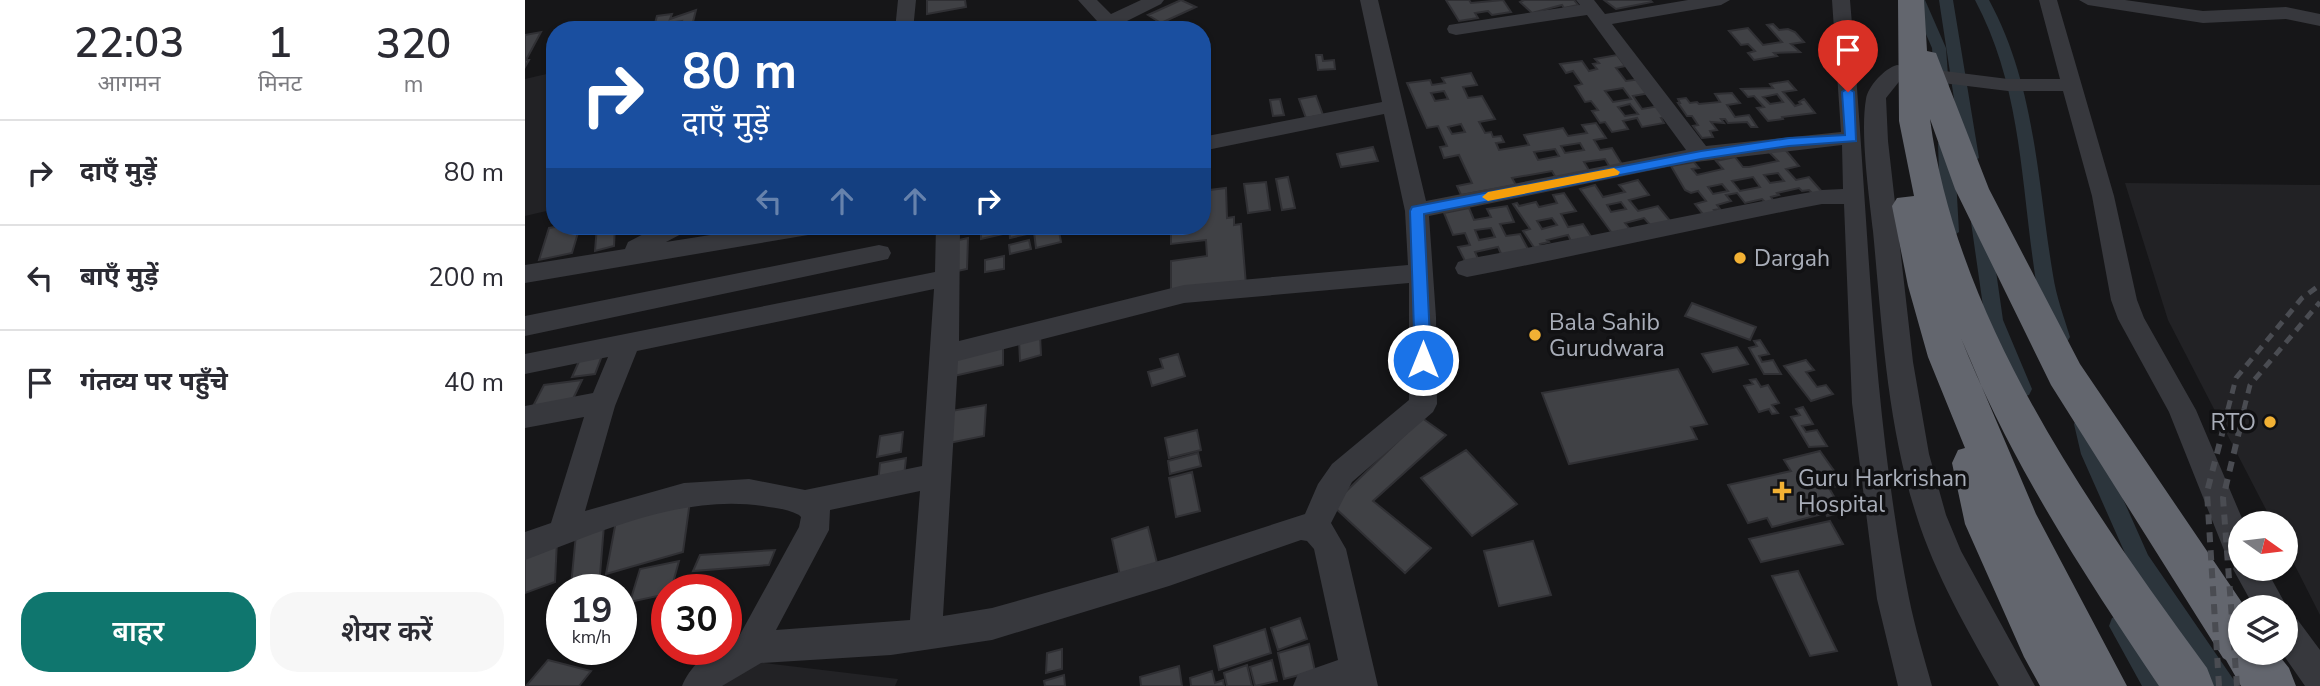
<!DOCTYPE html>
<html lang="hi">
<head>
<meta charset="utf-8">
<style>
  :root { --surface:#fff; --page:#f7f7f7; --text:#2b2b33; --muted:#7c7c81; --line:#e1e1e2; --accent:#0f766e }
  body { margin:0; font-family:"Nunito Sans","Noto Sans Devanagari",sans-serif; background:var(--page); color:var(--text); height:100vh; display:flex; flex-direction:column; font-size:26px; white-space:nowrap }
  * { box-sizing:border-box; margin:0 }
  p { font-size:23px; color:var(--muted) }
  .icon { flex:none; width:38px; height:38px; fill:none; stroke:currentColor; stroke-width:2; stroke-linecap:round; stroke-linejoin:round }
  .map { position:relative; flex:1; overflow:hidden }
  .panel { display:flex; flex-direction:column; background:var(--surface); width:525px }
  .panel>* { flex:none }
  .top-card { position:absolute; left:21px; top:21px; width:665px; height:214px; border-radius:28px; box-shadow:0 2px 5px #0004; background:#1a4fa0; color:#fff; overflow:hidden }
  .needle { width:46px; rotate:104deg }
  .fabs { position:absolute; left:1703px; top:511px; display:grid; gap:14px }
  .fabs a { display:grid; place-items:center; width:70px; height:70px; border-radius:50%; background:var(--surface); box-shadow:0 2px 5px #0004; font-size:35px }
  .speed { position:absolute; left:21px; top:574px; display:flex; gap:14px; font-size:35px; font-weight:700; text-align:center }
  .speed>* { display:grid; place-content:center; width:91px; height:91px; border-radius:50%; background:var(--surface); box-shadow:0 2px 5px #0004; line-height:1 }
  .speed small { font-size:18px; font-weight:400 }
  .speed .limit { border:10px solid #d22; background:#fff; color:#111 }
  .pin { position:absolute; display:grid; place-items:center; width:60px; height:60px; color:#fff; margin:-72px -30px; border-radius:50% 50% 50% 0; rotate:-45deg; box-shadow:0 0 7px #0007 }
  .pin .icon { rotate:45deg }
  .me { position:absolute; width:77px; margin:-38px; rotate:0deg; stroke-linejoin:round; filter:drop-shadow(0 0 5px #0008) }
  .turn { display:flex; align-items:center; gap:24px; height:147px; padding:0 21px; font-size:32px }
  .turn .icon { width:91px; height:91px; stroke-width:2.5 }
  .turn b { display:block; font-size:49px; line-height:60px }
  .lanes { display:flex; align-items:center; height:66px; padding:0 21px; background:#0003; justify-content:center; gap:35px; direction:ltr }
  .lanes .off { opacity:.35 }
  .eta { display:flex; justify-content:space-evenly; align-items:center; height:119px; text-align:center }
  .eta b { font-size:42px; font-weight:600; line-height:49px }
  .button { display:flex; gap:14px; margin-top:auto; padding:14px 21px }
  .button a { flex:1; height:80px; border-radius:28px; background:var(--accent); color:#fff; font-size:28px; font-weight:600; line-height:80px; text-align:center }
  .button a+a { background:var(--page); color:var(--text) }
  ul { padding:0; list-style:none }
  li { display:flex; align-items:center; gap:21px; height:105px; padding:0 21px; border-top:2px solid var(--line) }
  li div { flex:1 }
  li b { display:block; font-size:26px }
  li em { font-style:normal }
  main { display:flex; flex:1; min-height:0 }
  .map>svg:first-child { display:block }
  .built { fill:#222225 }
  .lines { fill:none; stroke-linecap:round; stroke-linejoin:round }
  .canal { fill:#2c353c; fill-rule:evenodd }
  .building { fill:#404145; stroke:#303034; stroke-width:2; fill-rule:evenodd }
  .minor { fill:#37383d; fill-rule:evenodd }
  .highway { fill:#63666e; fill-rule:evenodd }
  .rail-far1 { stroke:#4a4c52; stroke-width:5; stroke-dasharray:9 7; stroke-linecap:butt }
  .rail { stroke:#4a4c52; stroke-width:6; stroke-dasharray:10 8; stroke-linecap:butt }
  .route { fill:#1a73e8; stroke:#114b97; stroke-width:2 }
  .slow { fill:#f59e0b }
  .poi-dot { fill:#f2b134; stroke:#111113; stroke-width:2.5 }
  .labels { text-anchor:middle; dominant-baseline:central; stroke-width:7; stroke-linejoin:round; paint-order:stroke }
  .poi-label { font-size:23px; fill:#a8adb8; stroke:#111113; text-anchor:start }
</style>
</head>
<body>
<main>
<section class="panel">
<div class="eta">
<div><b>22:03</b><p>आगमन</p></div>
<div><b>1</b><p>मिनट</p></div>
<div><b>320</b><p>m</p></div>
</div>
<ul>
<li><svg class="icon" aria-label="right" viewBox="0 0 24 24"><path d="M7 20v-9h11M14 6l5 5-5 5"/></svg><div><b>दाएँ मुड़ें</b></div><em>80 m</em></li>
<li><svg class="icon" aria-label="left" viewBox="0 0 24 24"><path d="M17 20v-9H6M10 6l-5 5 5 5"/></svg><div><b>बाएँ मुड़ें</b></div><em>200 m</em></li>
<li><svg class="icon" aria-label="arrive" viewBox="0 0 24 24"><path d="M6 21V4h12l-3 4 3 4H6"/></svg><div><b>गंतव्य पर पहुँचे</b></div><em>40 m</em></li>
</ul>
<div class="button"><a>बाहर</a><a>शेयर करें</a></div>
</section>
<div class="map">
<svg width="1795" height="686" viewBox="0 0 1795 686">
  <rect width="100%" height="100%" fill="#161618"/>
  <path class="built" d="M30 72V209L0 216V79Z
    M1600 183 1795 185V615L1761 548 1760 523H1748L1643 320Z
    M213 660 373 679 370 686H195Z"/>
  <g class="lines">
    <path class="canal" d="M1386 0H1400L1421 48 1424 89 1422 92H1412L1410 89 1407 48Z
      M1414 0H1428L1454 158 1446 163 1438 158Z
      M1450 0H1464C1511 87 1512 180 1528 275 1531 296 1539 317 1545 337L1542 342 1535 344 1528 342 1525 337C1520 317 1513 296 1510 275 1496 181 1496 86 1450 0Z
      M1421 138 1429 143 1434 232 1425 238 1416 232 1413 143Z
      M1455 216 1464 222 1478 320 1507 389 1504 395 1497 397 1490 395 1487 389 1460 320 1446 222Z
      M1559 416 1566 418 1578 454 1623 555 1713 686H1685L1607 569 1556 454 1549 424 1552 418Z
      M1596 615 1605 618 1644 686H1617L1584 626 1587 618Z"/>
  </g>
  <path class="building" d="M402 0H440L441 7 402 14Z
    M656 0 671 7 636 23 623 15Z
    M921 0H944L946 3 978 0 986 12 967 15 963 11 950 13 953 18 934 21Z
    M999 0H1049L1053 5 1039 8 1037 5 1007 13 995 2Z
    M1079 0H1125L1127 2 1091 9Z
    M171 10 166 30H143L155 28 157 21 144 23 142 30H128L132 16 147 14 145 19Z
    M1248 24 1254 30 1263 29 1270 32 1279 42 1266 44 1275 52 1249 53 1252 56 1229 60 1223 53 1230 51 1223 44 1216 45 1204 31 1223 28 1238 45 1257 42 1242 25Z
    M16 32 1 60H4L0 67V35Z
    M791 55H797L798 61 809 60 810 69 793 70Z
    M1092 55 1100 66 1091 68 1101 81 1117 79 1125 93 1108 96 1117 109 1134 106 1143 117 1136 118 1139 123 1117 127 1112 118 1098 121 1103 129 1087 132 1080 122 1075 123 1067 111 1073 110 1066 101 1060 102 1050 86 1057 84 1048 71 1041 73 1035 64 1057 61 1064 71 1072 69 1068 64 1074 63 1070 59Z
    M946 73 952 85 938 87 943 98 957 96 970 119 954 122 960 133 966 132 968 137 976 136 979 142 971 143 974 150 1004 145 999 135 1038 128 1043 136 1062 133 1057 125 1071 123 1081 138 1069 140 1075 150 1087 148 1098 166 1086 169 1080 159 1059 162 1065 172 1031 178 1027 171 987 178 991 185 936 195 932 186 947 183 934 155 919 158 915 147 922 146 913 126 902 128 882 83 905 80 907 85 920 83 917 78Z
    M1263 81 1271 90 1258 92 1270 106 1276 104 1274 102 1279 99 1290 113 1257 117 1258 119 1243 121 1232 108 1239 107 1229 96 1223 97 1216 89 1248 88 1245 84ZM1252 94 1258 102 1245 104 1238 97Z
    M1098 88 1106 99 1088 102 1080 91Z
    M919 91 923 99 910 101 906 93Z
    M1207 93 1215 103 1202 105 1210 117 1224 115 1232 127H1226L1222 122 1203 123 1200 119H1196L1199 123 1186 122 1192 130 1185 131 1188 137 1177 138 1168 126 1173 125 1167 116H1162L1153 103H1155L1153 99 1161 98 1165 103 1172 102 1174 104 1195 102 1190 94Z
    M791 96 798 115 781 118 774 99Z
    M755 99 759 115 748 116 745 100Z
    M1105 104 1113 114 1100 116 1093 107Z
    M936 124 940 132 927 134 923 127Z
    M1055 143 1059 150 1040 153 1036 146Z
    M1257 146 1274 166 1261 169 1271 180 1284 177 1298 193 1289 195 1284 190 1277 191 1274 188 1252 193 1254 195 1246 197 1250 203 1242 204 1237 199 1220 203 1212 193 1201 195 1206 201 1192 205 1195 209 1189 210 1193 215 1181 218 1170 204 1181 201 1173 191 1166 193 1160 190 1146 166 1169 162 1174 168 1167 169 1172 175 1198 169 1191 161 1210 157 1218 167H1224L1253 161 1242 150Z
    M848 147 853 161 816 167 812 154Z
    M1030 149 1034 156 1013 160 1009 152Z
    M1253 173 1259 181 1245 183 1239 175Z
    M763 177 770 208 757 210 751 179Z
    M1228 177 1235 187 1215 191 1207 181Z
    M1113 180 1124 195 1104 200 1113 211 1133 206 1146 222 1127 227 1119 218 1100 223 1107 232 1089 236 1055 189 1070 185 1078 197 1100 192 1094 185Z
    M741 182 745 210 723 213 719 184Z
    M1197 184 1203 191 1188 194 1183 187Z
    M701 188 702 218 709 217V225L716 224 721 285 646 295V261L682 256 681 240 646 244V226H677V191Z
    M1039 193 1051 211 1036 214 1043 227 1058 224 1067 238 1047 243 1043 235 1022 240 1024 242 1015 244 1018 250 1012 252 998 231 1005 229 988 204 992 203 994 206 1011 202 1014 207 1032 203 1028 195Z
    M1096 202 1101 209 1086 212 1082 205Z
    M982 206 989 222 975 224 981 236 995 234 1004 251 977 256 973 247 950 252 954 261 941 263 933 247 945 245 940 233 928 235 919 213 944 208 949 220 966 217 962 209Z
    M1027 218 1032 225 1017 229 1012 221Z
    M36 226H55L47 253 14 260 24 228Z
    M72 226H90L89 246 70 251Z
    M484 226H501L502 234 485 238Z
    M533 226 536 242 511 248 509 232Z
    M478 228V234L456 239V232Z
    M966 228 970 237 954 240 950 230Z
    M443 238 442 269 423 273 424 242Z
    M504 240 506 249 485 254 484 245Z
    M479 256V269L460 272V260Z
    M1167 303 1231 327 1225 340 1160 316Z
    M515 335 516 355 495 361 494 340Z
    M1235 340 1244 354 1234 356 1237 362 1248 360 1256 374H1239L1224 348 1232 346 1229 341Z
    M478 344V365L420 378 421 356Z
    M1212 347 1223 364 1188 372 1177 354Z
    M78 353 70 374 47 377 56 357Z
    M653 354 660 376 627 386 623 372 638 368 635 359Z
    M1281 360 1289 370 1281 372 1292 387 1301 385 1308 394 1286 401 1259 366Z
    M1153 369 1182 424 1166 427 1172 439 1044 464 1017 393Z
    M1231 379 1236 387 1243 385 1254 403 1247 405 1253 413 1247 414 1244 409 1234 412 1219 386 1228 384 1225 380Z
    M57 380 45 405 6 410 19 385Z
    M461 405 459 436 424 443 426 411Z
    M1278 407 1288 424 1277 426 1281 432 1292 430 1302 446 1284 447 1266 417 1275 415 1271 409Z
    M897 418 921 435 848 501 906 548 880 573 807 505Z
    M672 430 676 450 644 458 640 438Z
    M378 432 376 452 352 457 355 436Z
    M941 450 992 504 947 536 896 478Z
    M1295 451 1312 475 1310 476 1314 481 1310 482 1312 486 1304 488 1314 505 1323 503 1327 510 1302 516 1301 513 1247 527 1242 518 1223 523 1203 485 1266 471 1259 460Z
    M673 453 676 466 645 474 643 461Z
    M381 458 379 477 353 483 355 463Z
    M667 472 675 511 651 517 644 478Z
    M165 501 158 552 81 574 91 521Z
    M1305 521 1318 544 1236 562 1224 539Z
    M79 525 75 575 46 586 51 534Z
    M623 527 632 563 595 576 587 539Z
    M32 540 30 582 0 593V552Z
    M1008 541 1026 595 974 606 959 551Z
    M250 550 244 565 168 571 175 555Z
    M154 561 146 590H142V594L105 602 115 569Z
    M1273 571 1312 651 1285 656 1247 576Z
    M775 618 782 639 753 650 746 628Z
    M740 629 746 653 694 670 689 646Z
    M784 644 790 671 759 679 753 653Z
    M537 649V669L521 673 522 653Z
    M23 660 66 671 54 686H1Z
    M747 660 752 681 730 686 725 667Z
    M722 665 727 686H702L699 673Z
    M654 666 657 686H616L615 677Z
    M687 671 690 683 698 680 699 686H666L665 678Z
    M539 675 540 686H520L519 681Z"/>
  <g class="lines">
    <path class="minor" d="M373 0H391L388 30H370Z
      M553 0H572L586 14 616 0H639L636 4 584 30H560L572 21Z
      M835 0H853L901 201 1161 150 1062 15 931 35 924 33 922 29 924 25 1055 5 1051 0H1069L1080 14 1163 0H1205L1196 5 1087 24 1181 146 1316 132 1307 0H1325C1343 199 1345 402 1384 598 1390 628 1399 657 1407 686H1373L1352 599 1327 403 1319 204H1297C1178 227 1061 254 942 277L933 274 930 268 933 262 942 259C1061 238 1178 211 1297 190L1318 189 1317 145 1162 163 904 216 911 317 912 404 908 412 827 482 806 523 821 549 853 686H768L773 674 813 660 789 549 782 541 776 540 644 586 467 640 366 655 236 663 197 686H157C164 669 181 649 201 649V645L212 640 274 527 276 517 274 515C263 509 250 508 238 506 156 494 75 532 0 560V532L26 523 59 417 0 428V406L68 393 83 357 0 374V354L410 272 411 226H435L434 341 659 285 883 265 880 211 859 114 677 151V137L857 102ZM884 283V400L807 464 793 484 780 514 644 558 467 608 418 616 433 361 659 303ZM409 289 397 466 280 490 224 479 159 483 60 511 90 406 112 351ZM395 491 385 620 251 630 304 530 305 510Z
      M1514 0H1532L1589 196 1612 300 1619 318 1671 410 1719 523H1715V569H1741L1762 607 1760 611V607H1729L1708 569 1711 562 1704 560 1699 550 1644 412 1593 319 1586 300 1567 196 1538 91H1483L1377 78 1361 98 1363 141 1388 362 1404 454 1421 515 1436 551 1510 686H1474C1443 631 1410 575 1391 514 1362 423 1357 326 1348 231 1344 195 1335 133 1341 99 1343 86 1360 68 1372 65L1483 79H1535Z
      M1554 0H1600L1678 11 1761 7 1795 14V26L1761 19 1678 23 1563 5Z
      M134 226H164L160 232 141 242 242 226H301L297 232 289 234 0 283V265L100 249 103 242Z
      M354 245 363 247 366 253 363 259 0 336V316Z
      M1760 615 1772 619 1795 650V686H1780L1757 653H1760Z"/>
    <path class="highway" d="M1373 0H1399L1402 51 1411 53 1464 189 1555 364 1720 607H1715V653H1752L1764 668 1771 686H1716L1701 660 1698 658 1526 385 1430 189 1405 119C1432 321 1565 508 1682 668L1689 686H1634C1560 576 1485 462 1436 338L1511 514 1602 686H1515L1499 657 1440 524 1427 463 1433 450 1440 448 1403 357 1383 286 1367 206 1372 198 1389 196 1374 121Z"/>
    <path class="rail-far1" d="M1703 409 1711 378 1777 298 1795 285
      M1719 409 1725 385 1795 302"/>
    <path class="rail" d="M1694 686 1682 492 1704 407
      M1712 686 1698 498 1720 407"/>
  </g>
  <path class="route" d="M1323 88 1329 92 1331 141 1264 146 1176 159 899 214 906 360 898 367 892 365 890 360 885 211 887 207 1176 151 1264 138 1320 135 1317 92Z"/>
  <path class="slow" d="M1089 168 1095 172 1093 175 963 201 957 197 963 192Z"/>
  <g class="poi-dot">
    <circle cx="1215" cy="258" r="7"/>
    <circle cx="1010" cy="335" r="7"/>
    <circle cx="1745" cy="422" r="7"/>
    <path d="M1253.5 480.5h7v7h7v7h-7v7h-7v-7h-7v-7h7z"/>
  </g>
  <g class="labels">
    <g class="poi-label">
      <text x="1229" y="258">Dargah</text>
      <text x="1024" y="322">Bala Sahib<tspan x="1024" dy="26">Gurudwara</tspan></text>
      <text x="1731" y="422" text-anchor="end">RTO</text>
      <text x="1273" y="478">Guru Harkrishan<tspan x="1273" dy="26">Hospital</tspan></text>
    </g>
  </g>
</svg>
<div class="fabs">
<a><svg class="needle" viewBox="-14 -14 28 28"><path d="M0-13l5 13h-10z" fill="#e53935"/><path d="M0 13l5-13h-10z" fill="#7c7c81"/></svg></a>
<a><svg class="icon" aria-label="layers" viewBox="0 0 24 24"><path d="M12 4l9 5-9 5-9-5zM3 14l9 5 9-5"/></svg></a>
</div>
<div class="speed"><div>19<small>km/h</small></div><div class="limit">30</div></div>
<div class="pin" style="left:1323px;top:92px;background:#d93025"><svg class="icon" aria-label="arrive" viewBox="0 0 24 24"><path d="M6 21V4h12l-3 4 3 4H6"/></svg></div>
<svg class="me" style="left:898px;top:360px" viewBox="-20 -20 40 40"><circle r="17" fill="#1a73e8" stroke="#fff" stroke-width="3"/><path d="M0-11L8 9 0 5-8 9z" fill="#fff"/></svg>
<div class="top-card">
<div class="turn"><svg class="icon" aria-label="right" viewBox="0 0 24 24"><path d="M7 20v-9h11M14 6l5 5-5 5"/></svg><div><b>80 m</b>दाएँ मुड़ें</div></div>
<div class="lanes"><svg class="icon off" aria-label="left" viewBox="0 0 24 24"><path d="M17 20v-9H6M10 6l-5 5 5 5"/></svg><svg class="icon off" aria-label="ahead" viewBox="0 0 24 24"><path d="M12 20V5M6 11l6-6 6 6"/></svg><svg class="icon off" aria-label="ahead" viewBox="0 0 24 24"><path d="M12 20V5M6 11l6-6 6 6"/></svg><svg class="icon" aria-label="right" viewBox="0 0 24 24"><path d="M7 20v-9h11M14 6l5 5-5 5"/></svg></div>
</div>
</div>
</main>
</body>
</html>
